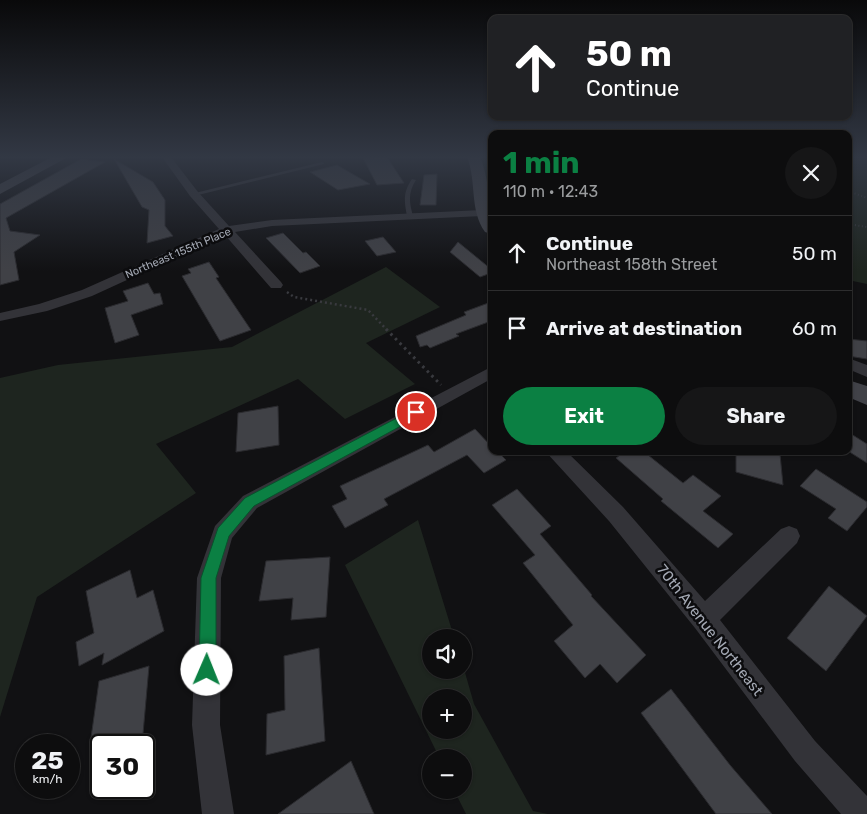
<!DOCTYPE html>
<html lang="en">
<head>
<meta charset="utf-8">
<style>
  :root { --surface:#0d0d0e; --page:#161617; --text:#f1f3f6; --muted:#9a9c9e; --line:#2d2d2e; --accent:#0b8043 }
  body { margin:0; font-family:Rubik,sans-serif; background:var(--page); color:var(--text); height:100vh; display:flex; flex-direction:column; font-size:19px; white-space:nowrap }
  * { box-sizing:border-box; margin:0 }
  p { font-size:16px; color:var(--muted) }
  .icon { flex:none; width:28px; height:28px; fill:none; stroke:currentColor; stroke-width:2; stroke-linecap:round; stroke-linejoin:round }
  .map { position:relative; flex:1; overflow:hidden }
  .side { position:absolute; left:488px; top:130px; width:364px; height:325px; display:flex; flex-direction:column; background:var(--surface); border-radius:10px; box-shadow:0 1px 4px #0004,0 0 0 1px var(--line) }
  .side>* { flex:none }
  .guide { position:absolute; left:488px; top:15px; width:364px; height:105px; border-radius:10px; box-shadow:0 1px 4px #0004,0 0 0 1px var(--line); background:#202124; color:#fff; overflow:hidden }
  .fabs { position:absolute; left:422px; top:629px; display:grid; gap:10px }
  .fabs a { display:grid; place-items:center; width:50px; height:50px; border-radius:50%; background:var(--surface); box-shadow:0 1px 4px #0004,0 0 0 1px var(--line); font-size:25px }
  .speed { position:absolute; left:15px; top:734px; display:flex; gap:10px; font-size:25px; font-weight:700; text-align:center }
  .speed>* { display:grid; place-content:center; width:65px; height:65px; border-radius:50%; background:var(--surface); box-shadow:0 1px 4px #0004,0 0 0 1px var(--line); line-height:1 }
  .speed small { font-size:12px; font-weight:400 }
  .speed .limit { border:2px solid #111; border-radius:8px; background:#fff; color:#111 }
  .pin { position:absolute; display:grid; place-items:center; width:42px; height:42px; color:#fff; margin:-21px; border:2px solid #fff; border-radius:50%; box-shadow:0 1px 5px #0007 }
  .me { position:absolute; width:55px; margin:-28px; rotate:1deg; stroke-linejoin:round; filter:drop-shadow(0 0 4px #0008) }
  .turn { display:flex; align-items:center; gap:18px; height:105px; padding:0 15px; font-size:22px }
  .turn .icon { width:65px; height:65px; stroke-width:2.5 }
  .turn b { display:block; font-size:35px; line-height:42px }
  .round { display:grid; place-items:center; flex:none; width:52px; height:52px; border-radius:26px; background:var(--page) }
  .headline { display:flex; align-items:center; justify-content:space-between; height:85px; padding:0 15px }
  h1 { font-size:30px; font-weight:700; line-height:38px; color:var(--accent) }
  .action { display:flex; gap:10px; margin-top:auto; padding:10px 15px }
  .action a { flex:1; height:58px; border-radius:30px; background:var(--accent); color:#fff; font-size:20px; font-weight:700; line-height:58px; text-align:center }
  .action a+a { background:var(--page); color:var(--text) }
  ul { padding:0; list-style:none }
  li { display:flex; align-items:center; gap:15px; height:75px; padding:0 15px; border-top:1px solid var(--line) }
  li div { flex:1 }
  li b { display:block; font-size:19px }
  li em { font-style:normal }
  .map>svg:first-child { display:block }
  .green { fill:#1e251f; fill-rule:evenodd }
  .building { fill:#404146; stroke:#2b2b2f }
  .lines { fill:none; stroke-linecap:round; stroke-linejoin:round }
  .path-far2 { stroke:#393a3f; stroke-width:2; stroke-dasharray:1 2.5; stroke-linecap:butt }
  .path-far1 { stroke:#393a3f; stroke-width:2.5; stroke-dasharray:2 3; stroke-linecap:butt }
  .path { stroke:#393a3f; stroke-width:3; stroke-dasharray:2.5 4; stroke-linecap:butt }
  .lane { fill:#333338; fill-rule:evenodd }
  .street { fill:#333338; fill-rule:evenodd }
  .secondary { fill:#414248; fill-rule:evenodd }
  .route { fill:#0b8043; stroke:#07532c }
  .labels { text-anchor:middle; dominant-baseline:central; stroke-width:5; stroke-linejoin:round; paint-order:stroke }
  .far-street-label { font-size:11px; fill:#a3a8b3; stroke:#0c0c0e }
  .near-street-label { font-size:15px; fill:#a3a8b3; stroke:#0c0c0e }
</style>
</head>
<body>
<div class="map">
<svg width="867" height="814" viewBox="0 0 867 814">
  <rect width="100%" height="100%" fill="#111113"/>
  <path class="green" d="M472 157H491V236L482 213Z
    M848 157H867V284L848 280Z
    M386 267 440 307 366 343 415 384 345 419 298 379 156 444 196 493 37 597 0 717V378L58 365 232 347Z
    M418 520 454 637 431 638V670L464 669 474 704 533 811 548 814H466L454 790H464V758L439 757 345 565ZM431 698H464V730H431Z"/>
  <path class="building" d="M387 157 404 183 377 185 363 158Z
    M81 159 105 162 6 218 10 231 40 235 14 252 19 280 0 285V204Z
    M114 159 153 182 165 200V226L173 236 147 243 149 210 142 207Z
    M337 165 370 184 338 190 310 172Z
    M437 174 436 205H420L424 175Z
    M283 233 303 253 306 252 320 266 300 273 266 238Z
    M383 237 396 252 377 256 365 241Z
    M458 242 491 269V273L480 277 450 252Z
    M209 262 219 277 216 278 251 330 220 341 182 276 191 273 188 269Z
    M148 283 154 294 160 293 163 304 131 315 139 335 115 343 105 308 128 301 123 291Z
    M491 302V321L456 334 459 336 430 348 427 345 420 347 416 336 466 315 464 312Z
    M848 339 867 341V359L848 356Z
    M278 406 279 445 236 452 238 413Z
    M475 429 491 446V451H497L506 460 484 473 467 455 384 499 388 505 345 528 332 506 347 499 340 486 428 445 434 452Z
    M848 432 867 444V463L848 451Z
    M626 451H643L683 483 693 475 721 496 703 511 733 534 718 548 661 501 663 499 616 458Z
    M736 451H771L780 454 783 485 736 472Z
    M816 469 867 502V507L847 531 828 518 836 509 800 486Z
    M517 489 551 526 540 534 592 595 591 596 646 655 617 683 600 664 585 678 554 641 573 625 523 563 535 555 492 505Z
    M330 557 326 617 291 620 293 598 259 601 266 561Z
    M130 570 137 598 153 590 164 631 102 665 104 653 79 666 76 642 94 633 86 591Z
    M829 586 867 616 826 671 787 638Z
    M319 648 325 741 266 755 267 714 285 710 284 656Z
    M149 666 142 745H90L99 681Z
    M671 689 730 765 772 814H716L641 713Z
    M351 761 374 814H278Z"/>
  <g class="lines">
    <path class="path-far2" d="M848 191 867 198
      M848 224 867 227"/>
    <path class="path-far1" d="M287 292 294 297 368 310 387 330"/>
    <path class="path" d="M386 329 441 385"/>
    <path class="lane" d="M322 162 324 163V164L194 196 191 194Z
      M412 179 416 180C408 192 409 202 413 216L410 218 407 216C404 201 403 192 412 179Z"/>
    <path class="street" d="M162 157H171L198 192 229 226 272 220 482 210 487 213 482 216 272 226 235 232 281 282 283 285 281 288H271L225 235 92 296 47 311 0 321V313L39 304 82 290 219 229 190 196Z
      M848 358 867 365V377L848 369Z
      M491 367V379L257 508 232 538 221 578 220 725 234 814H202L192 725 197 578 215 526 243 496Z
      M545 451H566L623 507 705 601 781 529 789 526 797 529 800 536 797 543 720 620 815 741 867 796V814H841L795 761 695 628 609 521Z"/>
    <path class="secondary" d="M52 157H68L0 194V184Z
      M467 157H480C489 178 491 210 491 234L485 232C469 209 477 182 467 157Z
      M848 380 867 386V405L848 397Z"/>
  </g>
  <linearGradient id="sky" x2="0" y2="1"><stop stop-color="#09090a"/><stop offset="0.58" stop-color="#323844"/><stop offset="1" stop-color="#323844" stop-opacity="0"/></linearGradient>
  <rect width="867" height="271" fill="url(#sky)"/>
  <path class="route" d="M416 408 422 412 421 415 254 506 229 536 216 578V670L213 676 207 678 201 676 199 670 201 578 218 528 245 498Z"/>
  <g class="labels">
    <g class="far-street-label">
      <text transform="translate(178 253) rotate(-23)">Northeast 155th Place</text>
    </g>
    <g class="near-street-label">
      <text transform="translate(710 630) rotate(52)">70th Avenue Northeast</text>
    </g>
  </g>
</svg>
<div class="fabs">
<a><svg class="icon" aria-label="sound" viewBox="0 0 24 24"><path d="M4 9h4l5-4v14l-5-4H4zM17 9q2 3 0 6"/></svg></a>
<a>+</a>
<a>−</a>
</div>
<div class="speed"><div>25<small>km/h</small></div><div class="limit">30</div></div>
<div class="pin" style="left:416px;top:412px;background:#d93025"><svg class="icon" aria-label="arrive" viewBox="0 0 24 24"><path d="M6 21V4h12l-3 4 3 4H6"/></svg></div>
<svg class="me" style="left:207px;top:670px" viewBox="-20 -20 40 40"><circle r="19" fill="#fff"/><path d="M0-13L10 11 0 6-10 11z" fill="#0b8043"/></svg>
<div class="guide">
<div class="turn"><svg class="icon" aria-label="ahead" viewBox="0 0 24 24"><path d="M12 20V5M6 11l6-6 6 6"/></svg><div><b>50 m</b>Continue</div></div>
</div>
<section class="side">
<div class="headline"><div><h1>1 min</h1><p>110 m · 12:43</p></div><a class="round"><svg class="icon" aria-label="close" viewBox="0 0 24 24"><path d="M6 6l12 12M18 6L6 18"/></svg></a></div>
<ul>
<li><svg class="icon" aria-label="ahead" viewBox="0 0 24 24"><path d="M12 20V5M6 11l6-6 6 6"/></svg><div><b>Continue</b><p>Northeast 158th Street</p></div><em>50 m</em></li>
<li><svg class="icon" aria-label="arrive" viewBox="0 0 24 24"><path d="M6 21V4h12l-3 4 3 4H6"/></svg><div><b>Arrive at destination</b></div><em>60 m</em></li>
</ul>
<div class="action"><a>Exit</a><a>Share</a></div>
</section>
</div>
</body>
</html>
